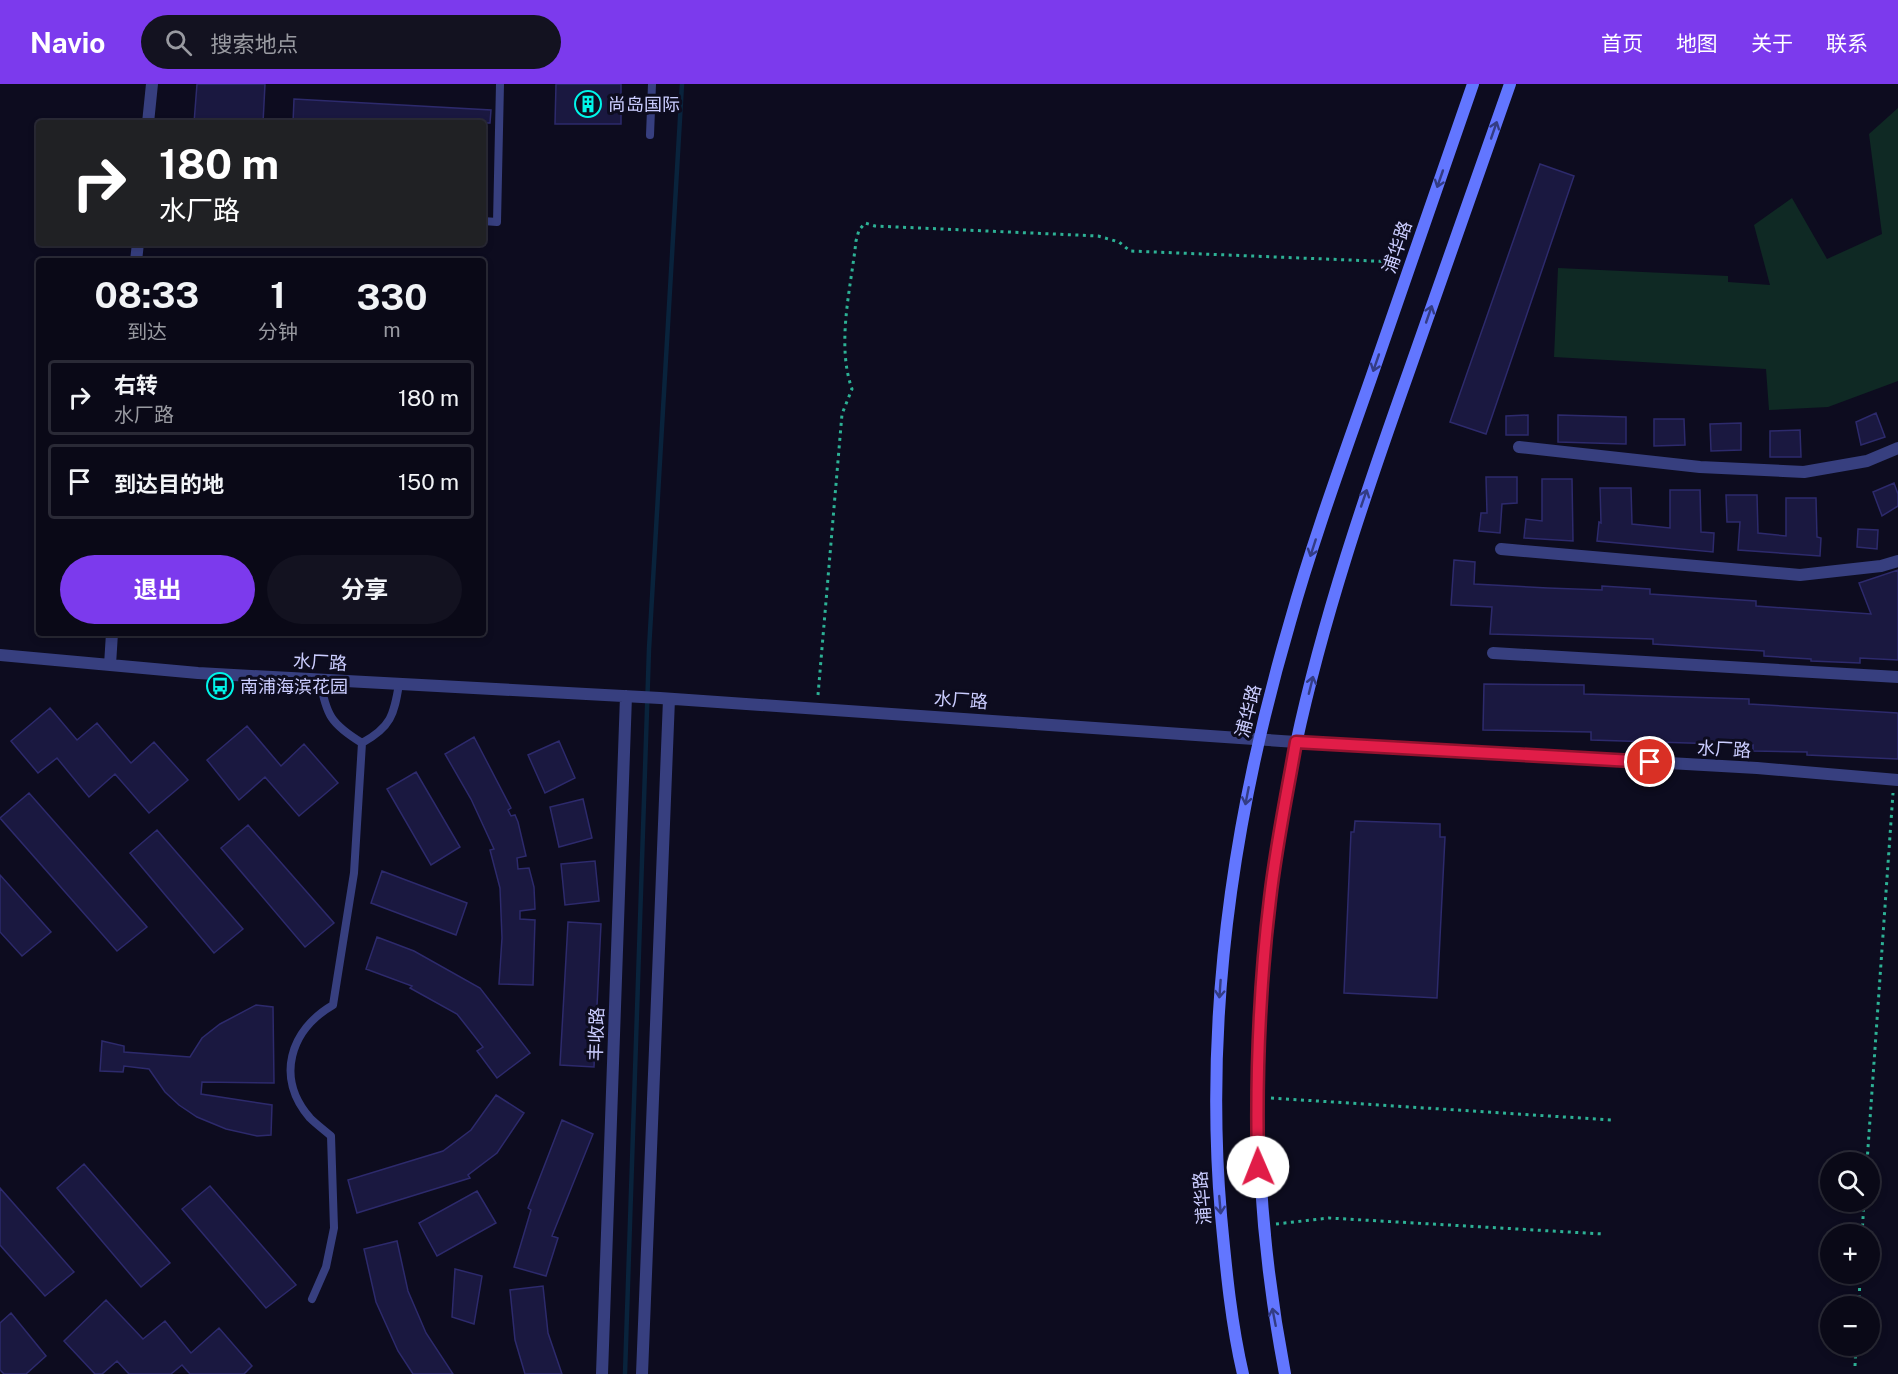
<!DOCTYPE html>
<html lang="zh">
<head>
<meta charset="utf-8">
<style>
  :root { --surface:#0a0917; --page:#131220; --text:#f1f3f6; --muted:#999aa1; --line:#2a2a36; --accent:#7c3aed }
  body { margin:0; font-family:"Public Sans","Noto Sans SC",sans-serif; background:var(--page); color:var(--text); height:100vh; display:flex; flex-direction:column; font-size:22px; white-space:nowrap }
  * { box-sizing:border-box; margin:0 }
  p { font-size:20px; color:var(--muted) }
  .icon { flex:none; width:33px; height:33px; fill:none; stroke:currentColor; stroke-width:2; stroke-linecap:round; stroke-linejoin:round }
  .map { position:relative; flex:1; overflow:hidden }
  .sheet { position:absolute; left:36px; top:174px; width:450px; height:378px; display:flex; flex-direction:column; background:var(--surface); border-radius:6px; box-shadow:0 3px 9px #0003,0 0 0 2px var(--line) }
  .sheet>* { flex:none }
  .guide { position:absolute; left:36px; top:36px; width:450px; height:126px; border-radius:6px; box-shadow:0 3px 9px #0003,0 0 0 2px var(--line); background:#202124; color:#fff; overflow:hidden }
  .tools { position:absolute; left:1820px; top:1068px; display:grid; gap:12px }
  .tools a { display:grid; place-items:center; width:60px; height:60px; border-radius:50%; background:var(--surface); box-shadow:0 3px 9px #0003,0 0 0 2px var(--line); font-size:30px }
  .pin { position:absolute; display:grid; place-items:center; width:51px; height:51px; color:#fff; margin:-26px; border:3px solid #fff; border-radius:50%; box-shadow:0 2px 6px #0007 }
  .me { position:absolute; width:66px; margin:-33px; rotate:359deg; stroke-linejoin:round; filter:drop-shadow(0 0 4px #0008) }
  .turn { display:flex; align-items:center; gap:21px; height:126px; padding:0 24px; font-size:27px }
  .turn .icon { width:78px; height:78px; stroke-width:2.5 }
  .turn b { display:block; font-size:42px; line-height:51px }
  .eta { display:flex; justify-content:space-evenly; align-items:center; height:102px; text-align:center }
  .eta b { font-size:36px; font-weight:700; line-height:42px }
  .cta { display:flex; gap:12px; margin-top:auto; padding:12px 24px }
  .cta a { flex:1; height:69px; border-radius:36px; background:var(--accent); color:#fff; font-size:24px; font-weight:700; line-height:69px; text-align:center }
  .cta a+a { background:var(--page); color:var(--text) }
  ul { padding:0; list-style:none }
  li { display:flex; align-items:center; gap:18px; height:75px; margin:0 12px 9px; padding:0 12px; border:3px solid var(--line); border-radius:6px }
  li div { flex:1 }
  li b { display:block; font-size:22px }
  li em { font-style:normal }
  header { display:flex; align-items:center; gap:36px; box-sizing:border-box; height:84px; padding:0 30px; background:var(--accent); color:#fff }
  header strong { font-size:28px }
  nav { display:flex; gap:33px; margin-inline-start:auto; font-size:21px }
  .search { width:420px; height:54px; background:var(--page); display:flex; align-items:center; gap:15px; box-sizing:border-box; padding:0 21px; border-radius:33px; color:var(--muted); font-size:22px }
  .map>svg:first-child { display:block }
  .green { fill:#0f2924 }
  .lines { fill:none; stroke-linecap:round; stroke-linejoin:round }
  .stream { stroke:#09233c; stroke-width:4.5 }
  .building { fill:#1a1840; stroke:#2d2a6c; stroke-width:1.5 }
  .path { stroke:#2db195; stroke-width:3; stroke-dasharray:3 4.5; stroke-linecap:butt }
  .service { stroke:#373f7f; stroke-width:8 }
  .minor { stroke:#373f7f; stroke-width:12 }
  .secondary { stroke:#6276ff; stroke-width:12 }
  .oneway { stroke:#333c84 }
  .route-casing { stroke:#92132f; stroke-width:15 }
  .route { stroke:#e11d48; stroke-width:10 }
  .labels { text-anchor:middle; dominant-baseline:central; stroke-width:6; stroke-linejoin:round; paint-order:stroke }
  .poi-label { font-size:18px; fill:#cbcdff; stroke:#0d0c1f; text-anchor:start }
  .street-label { font-size:18px; fill:#cbcdff; stroke:#0d0c1f }
</style>
</head>
<body>
<header>
<strong>Navio</strong>
<div class="search"><svg class="icon" aria-label="search" viewBox="0 0 24 24"><circle cx="10" cy="10" r="6"/><path d="M15 15l6 6"/></svg>搜索地点</div>
<nav><a>首页</a><a>地图</a><a>关于</a><a>联系</a></nav>
</header>
<div class="map">
<svg width="1898" height="1290" viewBox="0 0 1898 1290">
  <rect width="100%" height="100%" fill="#0d0c1f"/>
  <path class="green" d="M1898 24V297L1828 323 1769 326 1766 285 1554 273 1558 184 1728 192V198L1770 201 1754 141 1792 114 1827 175 1882 150 1869 50Z"/>
  <g class="lines">
    <path class="stream" d="M625 1290 649 565 682 0"/>
  </g>
  <path class="building" d="M197 0H265L263 39H194Z
    M556 0H621V40H555Z
    M294 15 491 26 490 39H293Z
    M1540 80 1574 92 1486 350 1450 338Z
    M1876 329 1885 353 1861 361 1856 338Z
    M1528 331V351H1506V332Z
    M1558 331 1626 333V360L1558 358Z
    M1654 335H1684L1685 361 1654 362Z
    M1741 339V366L1711 367 1710 340Z
    M1800 346 1801 373H1770V347Z
    M1486 393H1517V419L1502 420 1500 449 1479 447 1481 429H1487Z
    M1542 395H1572L1573 457 1524 454 1526 435 1542 437Z
    M1894 399 1898 410V422L1882 432 1873 408Z
    M1600 404H1631L1632 440 1670 444V406H1700L1701 448 1714 449 1713 468 1597 457 1599 438 1601 439Z
    M1726 411H1757L1758 449 1786 452V414H1816L1817 453 1821 454 1820 472 1738 466 1740 438H1727Z
    M1858 445 1878 446 1877 465 1857 463Z
    M1454 476 1475 478 1474 500 1548 504 1602 506V502L1650 505V510L1756 517V522L1871 530 1859 499 1898 486V576L1860 574V579L1811 577V575L1764 572V567L1653 560V555L1490 550 1492 523 1451 521Z
    M1484 600 1584 601V610L1749 615V620L1898 629V675L1807 671V668L1753 667V661L1591 656V648L1483 646Z
    M50 624 77 656 97 639 131 679 154 658 188 696 149 729 115 690 89 713 57 674 38 689 11 657Z
    M247 642 281 682 304 660 338 699 299 732 265 693 239 716 207 676Z
    M474 653 511 724 508 726 511 732 515 731 518 738 526 772 517 774 518 785 529 784 534 803 535 825 520 827V835L535 836 533 901 499 900 502 854 500 804 490 766 494 765 471 715 445 670Z
    M559 657 575 694 545 709 528 671Z
    M416 688 460 763 431 781 387 705Z
    M29 709 147 843 117 867 0 734Z
    M583 715 592 754 559 763 550 723Z
    M1355 737 1440 740V753H1445L1437 914 1344 909 1351 748H1354Z
    M248 741 334 839 305 863 221 764Z
    M157 746 243 845 214 869 130 769Z
    M595 777 599 817 565 821 561 780Z
    M382 787 467 819 456 851 371 819Z
    M0 791 51 848 22 872 0 848Z
    M568 838 601 840 594 983 560 981Z
    M377 853 414 867 480 904 530 969 497 994 477 967 483 963 457 930 410 904 412 902 366 885Z
    M256 921 273 923 274 999 202 998 201 1010 272 1021 271 1051 257 1052 226 1045 197 1033 179 1021 165 1008 149 985 124 982 123 988 100 987 102 957 124 962V968L190 973 202 954 220 940Z
    M496 1011 524 1029 497 1069 468 1091 470 1094 357 1129 348 1096 443 1067 471 1046Z
    M562 1036 593 1050 552 1152 558 1154 546 1192 514 1183 531 1126 528 1124Z
    M84 1080 170 1179 141 1203 57 1104Z
    M210 1102 296 1201 266 1224 182 1125Z
    M0 1104 74 1188 45 1212 0 1161Z
    M477 1107 496 1139 437 1172 419 1139Z
    M397 1157 408 1207 426 1249 453 1290H413L398 1267 376 1218 364 1165Z
    M455 1185 482 1192 474 1240 452 1233Z
    M543 1202 548 1249 562 1290H525L515 1256 510 1206Z
    M106 1216 143 1255 165 1237 191 1269 219 1244 252 1282 244 1290H190L182 1281 171 1290H129L117 1277 102 1290H95L64 1257Z
    M11 1229 46 1272 26 1290H4L0 1286V1239Z"/>
  <g class="lines">
    <path class="path" d="M818 611 842 330 852 305C836 260 851 204 856 157L859 146 865 139 875 142 1098 152 1119 158 1130 167 1398 178
      M1271 1014 1611 1036
      M1867 1078 1893 709
      M1276 1140 1329 1134 1603 1150
      M1862 1150 1864 1118
      M1859 1222 1860 1190
      M1855 1282 1856 1262"/>
    <path class="service" d="M650 51 652 0
      M483 137 497 138 500 0
      M320 596C326 631 331 640 362 659
      M312 1215 326 1183 334 1144 331 1052C324 1046 316 1040 310 1034 275 994 290 946 333 921L354 789 362 659C391 643 394 631 399 600"/>
    <path class="minor" d="M148 39 152 0
      M136 177 138 159
      M1519 363 1700 383 1804 388 1867 377 1898 364
      M1501 465 1800 491 1881 482 1898 477
      M1493 569 1898 593
      M0 571 198 589 660 614 1296 658 1757 684 1898 696
      M110 581 112 549
      M602 1290 626 612
      M642 1290 669 615"/>
    <path class="secondary" d="M1243 1290C1231 1239 1226 1184 1221 1131 1204 932 1234 729 1290 538 1313 456 1342 377 1370 297 1404 198 1438 99 1473 0
      M1285 1290C1244 1076 1251 873 1296 660 1323 534 1365 411 1408 290 1442 193 1476 97 1510 0"/>
  </g>
  <defs><path id="oneway-shaft" d="M-6 0H5M1.5-3L5.5 0L1.5 3" fill="none" stroke-width="1.6" stroke-linecap="round" stroke-linejoin="round" transform="scale(1.5)"/></defs>
  <g class="oneway">
    <use href="#oneway-shaft" transform="translate(1494 46) rotate(-71)"/>
    <use href="#oneway-shaft" transform="translate(1440 95) rotate(109)"/>
    <use href="#oneway-shaft" transform="translate(1429 230) rotate(-71)"/>
    <use href="#oneway-shaft" transform="translate(1376 279) rotate(109)"/>
    <use href="#oneway-shaft" transform="translate(1364 414) rotate(-71)"/>
    <use href="#oneway-shaft" transform="translate(1313 464) rotate(108)"/>
    <use href="#oneway-shaft" transform="translate(1311 601) rotate(-76)"/>
    <use href="#oneway-shaft" transform="translate(1247 712) rotate(101)"/>
    <use href="#oneway-shaft" transform="translate(1220 905) rotate(94)"/>
    <use href="#oneway-shaft" transform="translate(1220 1121) rotate(85)"/>
    <use href="#oneway-shaft" transform="translate(1274 1233) rotate(-101)"/>
  </g>
  <g class="lines">
    <defs>
      <path id="route" d="M1258 1083C1256 994 1259 904 1270 815 1276 762 1287 710 1296 658L1650 678"/>
    </defs>
    <use href="#route" class="route-casing"/>
    <use href="#route" class="route"/>
  </g>
  <defs>
    <symbol id="building-ring" viewBox="-11 -11 22 22"><circle r="9.5" fill="#0d0c1f" stroke="#00f6e9" stroke-width="1.5"/><path d="M-4-6H4V6H1V3H-1V6H-4ZM-2.5-4.3h1.7v1.8h-1.7ZM.8-4.3h1.7v1.8H.8ZM-2.5-1h1.7V.8h-1.7ZM.8-1h1.7V.8H.8Z" fill="#00f6e9"/></symbol>
    <symbol id="bus-ring" viewBox="-11 -11 22 22"><circle r="9.5" fill="#0d0c1f" stroke="#00f6e9" stroke-width="1.5"/><path d="M-5-6H5V4H4V6H2V4H-2V6H-4V4H-5ZM-3.5-4V0h7V-4ZM-3.5 1.2v1.5H-2V1.2ZM2 1.2v1.5H3.5V1.2Z" fill="#00f6e9"/></symbol>
  </defs>
  <g fill-rule="evenodd">
    <use href="#building-ring" x="573" y="5" width="30" height="30"/>
    <use href="#bus-ring" x="205" y="587" width="30" height="30"/>
  </g>
  <g class="labels">
    <g class="poi-label">
      <text x="608" y="20">尚岛国际</text>
      <text x="240" y="602">南浦海滨花园</text>
    </g>
    <g class="street-label">
      <text transform="translate(1397 163) rotate(-71)">浦华路</text>
      <text transform="translate(320 578) rotate(3)">水厂路</text>
      <text transform="translate(961 616) rotate(4)">水厂路</text>
      <text transform="translate(1248 627) rotate(-76)">浦华路</text>
      <text transform="translate(1724 665) rotate(3)">水厂路</text>
      <text transform="translate(596 950) rotate(-88)">丰收路</text>
      <text transform="translate(1202 1114) rotate(-95)">浦华路</text>
    </g>
  </g>
</svg>
<div class="tools">
<a><svg class="icon" aria-label="search" viewBox="0 0 24 24"><circle cx="10" cy="10" r="6"/><path d="M15 15l6 6"/></svg></a>
<a>+</a>
<a>−</a>
</div>
<div class="pin" style="left:1650px;top:678px;background:#d93025"><svg class="icon" aria-label="arrive" viewBox="0 0 24 24"><path d="M6 21V4h12l-3 4 3 4H6"/></svg></div>
<svg class="me" style="left:1258px;top:1083px" viewBox="-20 -20 40 40"><circle r="19" fill="#fff"/><path d="M0-13L10 11 0 6-10 11z" fill="#e11d48"/></svg>
<div class="guide">
<div class="turn"><svg class="icon" aria-label="right" viewBox="0 0 24 24"><path d="M7 20v-9h11M14 6l5 5-5 5"/></svg><div><b>180 m</b>水厂路</div></div>
</div>
<section class="sheet">
<div class="eta">
<div><b>08:33</b><p>到达</p></div>
<div><b>1</b><p>分钟</p></div>
<div><b>330</b><p>m</p></div>
</div>
<ul>
<li><svg class="icon" aria-label="right" viewBox="0 0 24 24"><path d="M7 20v-9h11M14 6l5 5-5 5"/></svg><div><b>右转</b><p>水厂路</p></div><em>180 m</em></li>
<li><svg class="icon" aria-label="arrive" viewBox="0 0 24 24"><path d="M6 21V4h12l-3 4 3 4H6"/></svg><div><b>到达目的地</b></div><em>150 m</em></li>
</ul>
<div class="cta"><a>退出</a><a>分享</a></div>
</section>
</div>
</body>
</html>
